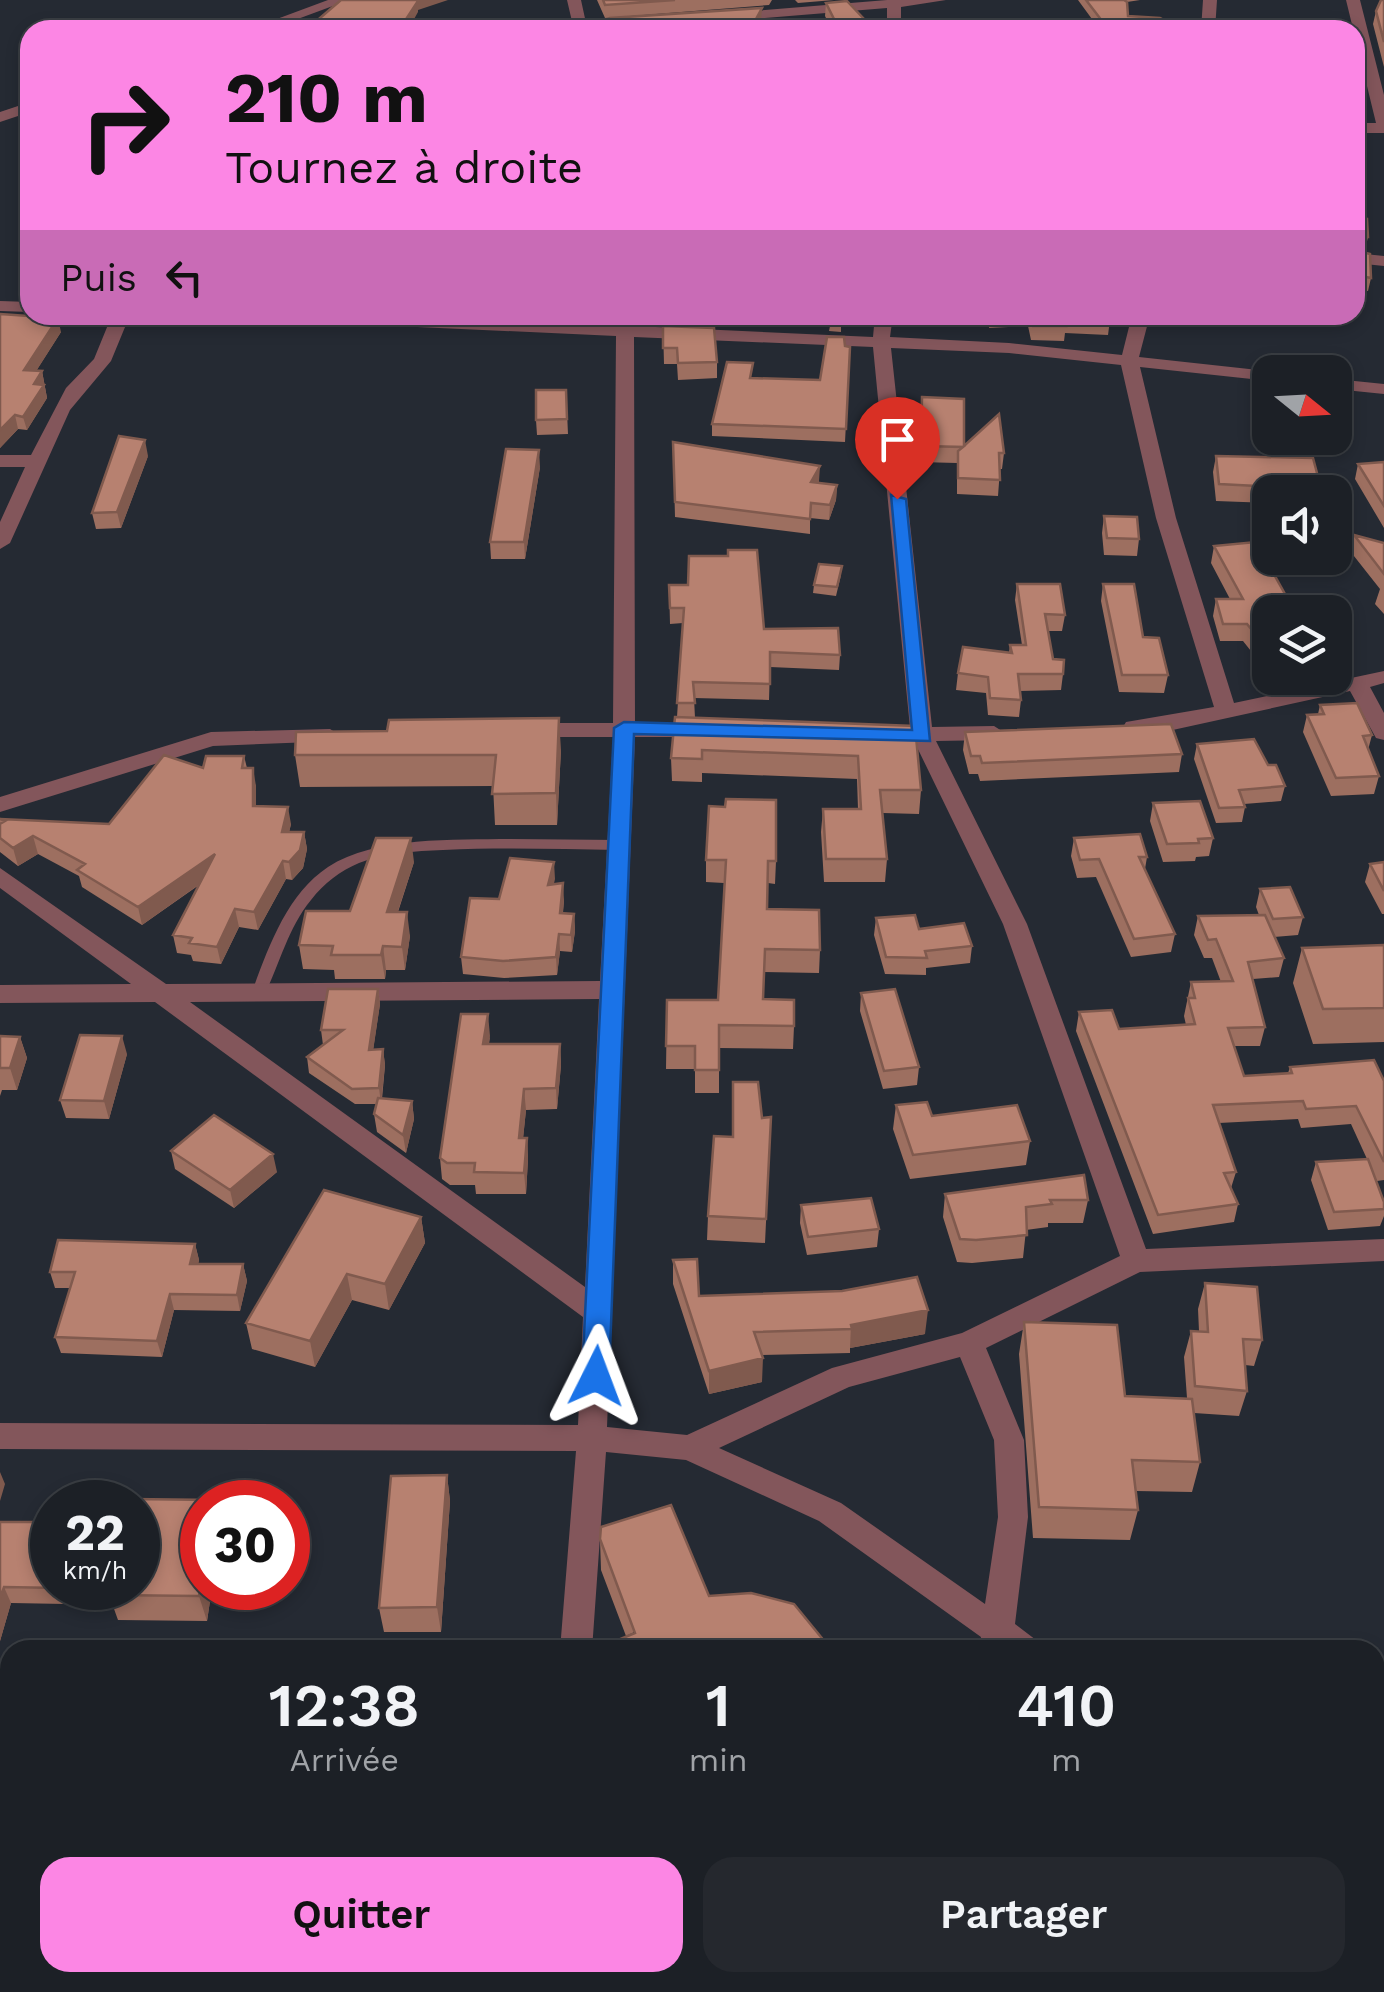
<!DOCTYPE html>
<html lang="fr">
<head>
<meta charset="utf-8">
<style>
  :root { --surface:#1c2026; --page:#25282e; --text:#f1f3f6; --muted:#a0a3a7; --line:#3a3e43; --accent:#fc86e4 }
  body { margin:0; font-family:"Work Sans",sans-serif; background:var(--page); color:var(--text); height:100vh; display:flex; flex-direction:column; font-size:38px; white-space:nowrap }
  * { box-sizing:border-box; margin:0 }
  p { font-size:32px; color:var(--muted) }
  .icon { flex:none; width:55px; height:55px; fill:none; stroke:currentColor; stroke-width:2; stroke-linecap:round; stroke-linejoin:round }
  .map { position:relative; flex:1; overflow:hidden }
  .drawer { position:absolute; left:0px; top:1640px; width:1385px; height:352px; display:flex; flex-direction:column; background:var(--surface); border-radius:30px 30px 0 0; box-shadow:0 5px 15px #0003,0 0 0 2px var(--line) }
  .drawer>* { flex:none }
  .hud { position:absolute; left:20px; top:20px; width:1345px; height:305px; border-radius:30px; box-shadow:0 5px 15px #0003,0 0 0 2px var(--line); background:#fc86e4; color:#111; overflow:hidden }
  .needle { width:65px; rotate:108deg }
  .tools { position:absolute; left:1252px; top:355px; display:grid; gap:20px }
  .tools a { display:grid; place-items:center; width:100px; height:100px; border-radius:20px; background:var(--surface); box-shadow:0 5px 15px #0003,0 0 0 2px var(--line); font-size:50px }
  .speed { position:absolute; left:30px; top:1480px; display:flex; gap:20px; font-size:50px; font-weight:700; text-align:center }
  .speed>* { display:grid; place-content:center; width:130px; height:130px; border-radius:50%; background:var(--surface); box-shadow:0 5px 15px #0003,0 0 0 2px var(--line); line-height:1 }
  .speed small { font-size:25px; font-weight:400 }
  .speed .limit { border:15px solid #d22; background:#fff; color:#111 }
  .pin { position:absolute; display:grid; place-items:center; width:85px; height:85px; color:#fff; margin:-102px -42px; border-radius:50% 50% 50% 0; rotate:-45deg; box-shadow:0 0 10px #0007 }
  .pin .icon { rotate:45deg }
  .me { position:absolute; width:110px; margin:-55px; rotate:3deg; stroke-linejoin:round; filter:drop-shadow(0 0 8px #0008) }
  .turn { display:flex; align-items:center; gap:35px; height:210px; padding:0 40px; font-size:45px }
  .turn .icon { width:130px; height:130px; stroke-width:2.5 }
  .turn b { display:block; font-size:70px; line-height:85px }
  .then { display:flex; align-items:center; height:95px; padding:0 40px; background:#0003; gap:20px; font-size:38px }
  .eta { display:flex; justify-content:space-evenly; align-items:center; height:170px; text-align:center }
  .eta b { font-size:60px; font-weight:600; line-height:70px }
  .cta { display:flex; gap:20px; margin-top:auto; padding:20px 40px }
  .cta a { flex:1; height:115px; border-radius:30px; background:var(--accent); color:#111; font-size:40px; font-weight:600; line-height:115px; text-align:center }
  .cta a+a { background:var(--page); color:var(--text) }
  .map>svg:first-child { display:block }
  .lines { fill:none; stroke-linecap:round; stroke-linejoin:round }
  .lane { fill:#83565b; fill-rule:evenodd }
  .street { fill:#83565b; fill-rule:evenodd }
  .wall { fill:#9d6f60 }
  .shaded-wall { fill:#805a4e }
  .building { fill:#b78170; stroke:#805a4e; stroke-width:2.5 }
  .route { fill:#1a73e8; stroke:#114b97; stroke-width:2.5 }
</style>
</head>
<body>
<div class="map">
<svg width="1384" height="1992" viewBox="0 0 1384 1992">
  <rect width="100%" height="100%" fill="#252a33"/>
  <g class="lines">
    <path class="lane" d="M512 839 619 840 626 845 619 850C560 849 501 847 443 850 415 851 385 853 359 863 340 871 324 883 311 900 288 928 280 963 264 996H254L252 992C268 948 287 894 328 867 376 836 457 840 512 839Z"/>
    <path class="street" d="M328 0H349L268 30H247Z
      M567 0H581L586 23 645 19 652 23 645 27 574 30Z
      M887 0H946L901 7V30H887V8L730 21 723 17 730 13Z
      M1203 0H1217L1215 30H1201Z
      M1346 0H1360L1384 95V133H1355V123H1376Z
      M30 102V112L0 122V112Z
      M1355 253 1384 256V266L1355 263Z
      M0 301 30 302V312L0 311Z
      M112 315H130L111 361 70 410 10 543 0 549V522L25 467H0V455H31L66 388 94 359Z
      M255 315H382L616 325V315H634V326L873 337 875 315H893L890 337 1009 343 1122 355 1132 315H1150L1139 357 1277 372H1270V381L1140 367 1176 518 1234 703 1384 671V683L1370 687 1384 713V740L1376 738 1350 691 1159 733 1126 732 1123 727 1126 722 1214 707 1156 518 1121 365 1009 353 891 348 932 727 994 726 1005 733 994 740 936 741 1027 924 1146 1249 1384 1239V1261L1140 1272 986 1348 1024 1440 1028 1517 1015 1624 1036 1640 1041 1650H979L981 1637 819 1521 686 1460 606 1452 592 1650H560L576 1451 0 1449V1423L578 1425 583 1317 155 1002 0 1003V985L131 984 0 888V868L166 984 600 981 613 737H530L519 730 530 723H613L616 336 264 320ZM634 337 873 347 910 728H884L873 735 884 742 914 741 1003 924 1120 1256 962 1333 832 1368 687 1435 607 1427 635 737H705L716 730 705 723H635ZM599 999 585 1287 190 1002ZM960 1357 994 1440 998 1517 985 1604 841 1503 719 1448 849 1387Z
      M1335 379 1384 384V394L1335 389Z
      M330 729 341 736 338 741 213 746 0 812V797L211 732Z
      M1375 1881 1384 1882V1916L1375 1915Z
      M1375 1922 1384 1926V1966L1375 1962Z
      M533 1982H569V1992H533Z
      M891 1982H927V1992H891Z"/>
  </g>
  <path class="wall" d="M597 0H772L769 5 605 18Z
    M795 0H834L798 3Z
    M1078 0H1140L1127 2 1128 16 1183 30H1100Z
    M1384 0V67L1373 24 1376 11Z
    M826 3 865 20 864 30H832L825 16Z
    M1355 126 1362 136 1360 149 1355 148Z
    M1355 210 1368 237 1365 250H1356L1371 278 1368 291 1355 289Z
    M0 314 61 332 36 371H42L47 398 27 430 18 429 0 448Z
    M658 315H733L730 323 659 321Z
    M801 315H841V332L829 331 830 326H802Z
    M990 315H1105L1110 320 1108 335 1065 333 1064 341 1031 340 1028 326 989 328Z
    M663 326 717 362V378L678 380 677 364H664Z
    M850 347 845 442 712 436V424L752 378 820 380Z
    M1270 375V415L1256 412 1260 395Z
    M566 390 568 434 537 435 536 420Z
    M921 413 964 446 1004 453 1002 469H1000L998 496 957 494V463L919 462Z
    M673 442 819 481 818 483 837 485 836 500 829 520 810 518V534L675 517Z
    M148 456 121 528 96 529 92 513Z
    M1216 456 1322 492H1270V503L1216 501 1213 472Z
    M1384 462V528L1355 479 1358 464Z
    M540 467 525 559H491L490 542Z
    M1104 516 1139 539 1137 556 1104 555 1102 533Z
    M1354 535 1384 543V614L1375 604 1380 589 1350 551Z
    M1214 546 1270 612V675L1243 641H1220L1213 616 1216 599H1230L1211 563Z
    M841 575 836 596 813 593 814 585Z
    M1017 584 1065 615 1062 631H1048L1053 659 1063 674 1061 690 1020 691 1021 700 1019 717 988 715 986 693 956 690 958 673 1009 653 1010 645H1022L1015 600Z
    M1103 584 1143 637 1168 675 1164 693 1119 692 1101 601Z
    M669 585 764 629 840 655 839 670 770 667 769 700 694 698 695 718 915 726 921 790 919 814 883 813 887 859 885 882H824L821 832 823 809H858L857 779 702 773V782L672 781 671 758 677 717 683 623 670 624Z
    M1320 705 1372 735 1368 750 1379 776 1374 794 1331 796 1303 732 1307 715 1318 714Z
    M965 732 1182 754 1179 772 980 781 978 774H969L963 750Z
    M1197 744 1268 765 1285 786 1281 801 1244 804 1245 807 1242 822 1216 823 1194 759Z
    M561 750 557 825H495L493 786 300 787 295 755Z
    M244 756 247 768 256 786V806L291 824 289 832H304L307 849 303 868 292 880 286 879 258 930 239 927 221 964 193 961 191 955 177 953 173 935 199 885 142 925 82 887 79 876 38 854 18 866 0 852V819L109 824 203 768Z
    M1153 803 1213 838 1209 856 1196 857 1195 861 1163 862 1150 821Z
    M1074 838 1147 857 1145 869 1175 934 1171 952 1131 957 1096 877 1077 878 1071 856Z
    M706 860 776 861 775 884 768 883 767 909 820 950 819 973 764 972 763 999 794 1026 793 1049 719 1048V1093H695V1069H666L667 1000H718L724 883 706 882Z
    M414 862 398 912 410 936 405 970H386L385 979H335L334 970 303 969 299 945 350 911Z
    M554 862V884L564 900 563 913 574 914 575 931 572 952 560 951 557 975 504 978 463 974 461 957 499 899Z
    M1384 862V914H1382L1365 882 1370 864Z
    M1260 889 1303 917 1298 935 1274 937 1284 958 1279 977 1253 979 1265 1027 1260 1046H1234L1244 1076 1288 1073 1290 1067 1384 1081V1180L1377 1181 1371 1168 1384 1202V1216L1380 1226 1328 1230 1311 1180 1316 1162 1367 1159 1351 1124 1301 1128 1298 1119 1219 1123 1236 1172 1231 1188 1238 1204 1234 1222 1153 1234 1076 1031 1079 1012 1119 1029 1186 1025 1184 1016 1191 982H1221L1212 958H1204L1194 935 1198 916 1259 915 1256 907Z
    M876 918 972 946 970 963 926 968V975L885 974 874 935Z
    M1384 945V1042L1313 1044 1293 983 1302 948Z
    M378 989 380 1004 373 1050 383 1049 385 1065 382 1099 412 1101 414 1119 406 1153 377 1132 374 1114 377 1104H355L309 1073 307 1057 323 1045 321 1030Z
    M861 993 919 1067 917 1085 883 1089 860 1011Z
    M0 1036 20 1037 27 1058 17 1090H2L0 1096Z
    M490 1036 489 1044H560L561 1065 557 1109 526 1110 523 1138H527L528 1159 526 1194H476L475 1185H450L442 1179 440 1158Z
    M127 1054 109 1119 66 1118 60 1100Z
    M896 1105 932 1116 1030 1141 1026 1165 910 1179 893 1129Z
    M771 1117 765 1243 707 1240 708 1216 733 1137 762 1118Z
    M171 1151 277 1172 234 1208 175 1169Z
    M945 1194 1088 1200 1083 1223H1048V1227L1026 1230 1023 1258 972 1263 957 1262 943 1217Z
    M801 1205 879 1229 877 1247 807 1255 800 1223Z
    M421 1217 425 1243 389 1310 352 1300 315 1367 252 1349 246 1323Z
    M195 1244 199 1260 198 1264H243L247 1281 240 1311 174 1310 162 1357 61 1353 55 1337 70 1288H55L50 1272Z
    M673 1260 699 1296 925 1334 850 1348V1353L762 1355V1382L709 1394 673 1284Z
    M1205 1283 1262 1340 1254 1366 1245 1365 1247 1391 1239 1416 1194 1413 1200 1462 1192 1492 1136 1491 1138 1510 1130 1540 1033 1538 1019 1354 1024 1322 1125 1396 1187 1398 1184 1357 1191 1331H1199L1198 1309Z
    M447 1475 450 1501 441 1632H384L379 1608Z
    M0 1522 52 1588H70L66 1604 11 1603 0 1641Z
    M600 1539 709 1596 626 1636 601 1570Z
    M202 1588H212L207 1621 118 1620 109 1595Z
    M579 1982H673L672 1992H580Z
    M1085 1982H1171L1173 1992H1086Z"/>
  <path class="shaded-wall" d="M414 0H448L418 10V12L408 30H399Z
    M762 8 761 21 756 30H750Z
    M58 318 61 332 28 384 24 370Z
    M42 371 47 398 27 430 23 417 34 384Z
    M15 415 18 429 0 448V430Z
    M145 440 148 456 121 528 117 512Z
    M539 450 540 467 525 559 524 542Z
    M820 466 819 481 811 497V482Z
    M837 485 836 500 829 520 830 505Z
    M1276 678H1293L1275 681Z
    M559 718 561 750 557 825 556 793Z
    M253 768 256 786V823L253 806Z
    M288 807 291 824 285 850 282 832Z
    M304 832 307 849 303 868 292 880 289 862Z
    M33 836 38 854 18 866 13 848Z
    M411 838 414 862 390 935 387 912Z
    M215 854 218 871 142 925 138 907Z
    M283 861 286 879 258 930 254 912Z
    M554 862 555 879 550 902 548 885Z
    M563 883 564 900 561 930 560 913Z
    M235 909 239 927 221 964 217 947Z
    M407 912 410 936 405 970 402 947Z
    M574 914 575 931 572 952 571 935Z
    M559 934 560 951 557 975 556 957Z
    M383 946 386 970 385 979 381 955Z
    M378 989 380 1004 371 1065 369 1050Z
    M488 1014 490 1036 485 1066 483 1044Z
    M122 1036 127 1054 109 1119 104 1101Z
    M20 1037 27 1058 17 1090 10 1068Z
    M560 1044 561 1065 557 1109 556 1088Z
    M383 1049 385 1065 381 1104 379 1088Z
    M524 1089 526 1110 521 1159 519 1138Z
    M412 1101 414 1119 406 1153 403 1135Z
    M527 1138 528 1159 526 1194 524 1173Z
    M273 1154 277 1172 234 1208 230 1190Z
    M421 1217 425 1243 389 1310 385 1284Z
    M195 1244 199 1260 195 1280 190 1264Z
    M243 1264 247 1281 240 1311 237 1295Z
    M347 1274 352 1300 315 1367 310 1341Z
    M170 1294 174 1310 162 1357 157 1341Z
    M928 1310 925 1334 850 1348 851 1325Z
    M763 1358 762 1382 709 1394V1371Z
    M0 1472 5 1484 0 1501Z
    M447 1475 450 1501 441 1632 437 1607Z
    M202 1575V1588H212L207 1621 199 1596Z
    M4 1587 11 1603 0 1641V1599Z
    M60 1588H70L66 1604Z
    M96 1982H111L109 1992H94Z
    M399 1982H406L405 1992H398Z"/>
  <path class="building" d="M341 0H416L418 1 399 30H306Z
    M603 0H675L605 5Z
    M1086 0H1124L1127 2 1128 16 1160 18 1183 30H1109Z
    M1381 0H1384V42L1376 11Z
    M847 1 865 20 835 21 826 3Z
    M762 8 750 30H616L611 18Z
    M1355 126 1362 136 1355 135Z
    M1355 210 1358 218 1367 219 1368 237H1355V242Z
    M1355 250 1370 254 1371 278 1355 275Z
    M0 314 58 318 24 370 42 371 34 384 44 385 23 417 15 415 0 430Z
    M831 315H841V320L830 319Z
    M1031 315H1105L1110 320 1064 318 1066 326H1033Z
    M663 326 714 328 717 362 678 363 677 348H663Z
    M827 337H844L845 346 850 347 846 429 712 424 727 362 753 363 750 378 820 380Z
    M1267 374 1270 375V397L1260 395Z
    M536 390H566L567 419 536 420Z
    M922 397 964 399V446L999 414 1004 453H999L1000 480 958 478V451L963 447 921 446Z
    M119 436 145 440 117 512 92 513Z
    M673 442 820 466 811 482 837 485 830 505 811 503 810 519 675 502Z
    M506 449 539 450 524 542H490Z
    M1216 456 1313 458 1322 492H1280L1279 487 1219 484Z
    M1384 462V506L1358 464Z
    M1104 516 1137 517 1139 539 1107 538Z
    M1354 535 1384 543V574Z
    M1256 542 1290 603 1317 599 1327 612H1270V652L1247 624H1223L1216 599H1243L1214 546Z
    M728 550H757L764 629 838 628 840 655 770 652V684L693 682 695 703H677L684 608H670L669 585H688L689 556H728Z
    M819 564 842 566 837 587 814 585Z
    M1017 584H1060L1065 615 1045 614 1053 659 1064 660 1063 674H1018L1021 700 990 698 988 677 958 673 963 647 1012 653 1010 645H1026Z
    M1103 584H1134L1143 637 1159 638 1168 675H1122Z
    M1357 703 1372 735 1363 736 1379 776 1336 778 1307 715 1324 714 1320 705Z
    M675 717 915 726 921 790H880L887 859H826L823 809H861L858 756 702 750V759L671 758Z
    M559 718 556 793 492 794 496 755H295L296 732 387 731 389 720Z
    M1171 724 1182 754 982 763 980 756H971L965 732Z
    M1254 739 1268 765H1276L1285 786 1239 790 1245 807 1219 808 1197 744Z
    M164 755 203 768 206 756H244L242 768H253V806L288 807 282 832H304L300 850 289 862 283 861 254 912 235 909 217 947 189 943 192 938 173 935 215 854 138 907 77 870 85 864 33 836 13 848 0 838V824L5 821 0 819 109 824Z
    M726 799 776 800V861H768L767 909 819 910 820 950 765 949 763 999 794 1000V1026L719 1025V1070H695V1046H666L667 1000H718L726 860H706L709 806 725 807Z
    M1200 801 1213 838 1198 839 1199 843 1167 844 1153 803Z
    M1140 834 1147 857H1139L1175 934 1134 939 1099 859 1080 860 1074 838Z
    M376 838H411L387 912H407L402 947 383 946 381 955H331L333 946 299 945 306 911H350Z
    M510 858 554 862 548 885 563 883 560 913 574 914 571 935 559 934 556 957 503 961 461 957 470 898 499 899Z
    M1384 862V891L1370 864Z
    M1290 887 1303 917 1273 919 1260 889Z
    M915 915 919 929 964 923 972 946 925 951 927 958 886 957 876 918Z
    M1265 915 1284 958 1248 962 1265 1027 1228 1028 1244 1076 1292 1073 1290 1067 1374 1060 1384 1081V1162L1356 1106 1306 1109 1303 1101 1213 1105 1236 1172 1224 1173 1238 1204 1158 1215 1079 1012 1112 1010 1119 1029 1195 1024 1188 998H1195L1191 982 1233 981 1216 939 1208 940 1198 916Z
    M1384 945V1008L1323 1009 1302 948Z
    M328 989H378L369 1050 383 1049 379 1088 352 1089 307 1057 343 1030H321Z
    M895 989 919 1067 884 1071 861 993Z
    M461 1014H488L483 1044H560L556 1088 524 1089 519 1138H527L524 1173 474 1172 475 1163H447L440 1158Z
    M80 1035 122 1036 104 1101 60 1100Z
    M0 1036 20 1037 10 1068H0Z
    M733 1082H758L762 1118 771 1117 766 1219 708 1216 714 1136 733 1137Z
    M378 1098 412 1101 403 1135 374 1114Z
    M927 1102 932 1116 1017 1105 1030 1141 913 1155 896 1105Z
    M214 1115 273 1154 230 1190 171 1151Z
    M1368 1159 1384 1202V1209L1334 1212 1316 1162Z
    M1084 1175 1088 1200H1050L1052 1204 1026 1207 1027 1235 976 1240 960 1239 945 1194Z
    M324 1190 421 1217 385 1284 347 1274 310 1341 246 1323Z
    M871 1198 879 1229 808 1237 801 1205Z
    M58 1240 195 1244 190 1264H243L237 1295 170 1294 157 1341 55 1337 75 1272H50Z
    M697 1259 699 1296 842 1291 917 1277 928 1310 851 1325 852 1329 754 1332 763 1358 709 1371 673 1260Z
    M1205 1283 1257 1287 1262 1340 1243 1339 1247 1391 1195 1386 1191 1331 1208 1332Z
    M1024 1322 1117 1325 1125 1396 1192 1399 1200 1462 1132 1460 1138 1510 1039 1507Z
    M447 1475 437 1607 379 1608 391 1476Z
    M130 1499 215 1500 214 1502H202V1575L199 1596 109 1595 110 1588H138V1502H129Z
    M671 1505 709 1596 751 1593 794 1604 825 1642 829 1650H594L635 1633 600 1539 601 1527Z
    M0 1522H52V1588H60L4 1587 0 1599Z
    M31 1982H96L94 1992H29Z
    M328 1982H399L398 1992H328Z
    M1091 1982H1171L1173 1992H1092Z"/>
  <path class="route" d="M891 495 906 499 930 741 634 734 609 1376 605 1384H586L582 1376 614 728 624 722 912 730Z"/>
</svg>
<div class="tools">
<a><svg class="needle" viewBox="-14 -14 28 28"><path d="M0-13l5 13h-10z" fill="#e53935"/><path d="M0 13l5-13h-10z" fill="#a0a3a7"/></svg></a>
<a><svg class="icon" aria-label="sound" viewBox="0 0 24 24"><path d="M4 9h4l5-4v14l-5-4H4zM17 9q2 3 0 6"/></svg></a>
<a><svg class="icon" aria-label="layers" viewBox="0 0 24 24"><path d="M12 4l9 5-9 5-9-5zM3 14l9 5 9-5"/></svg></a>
</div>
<div class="speed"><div>22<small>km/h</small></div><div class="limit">30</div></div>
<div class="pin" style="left:897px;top:499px;background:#d93025"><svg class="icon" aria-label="arrive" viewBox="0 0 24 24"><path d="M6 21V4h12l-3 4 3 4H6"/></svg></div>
<svg class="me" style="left:596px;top:1376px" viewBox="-20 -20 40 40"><path d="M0-17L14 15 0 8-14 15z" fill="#1a73e8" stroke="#fff" stroke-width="4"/></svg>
<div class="hud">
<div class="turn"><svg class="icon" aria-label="right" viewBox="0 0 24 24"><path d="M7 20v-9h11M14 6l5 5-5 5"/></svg><div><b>210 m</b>Tournez à droite</div></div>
<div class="then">Puis<svg class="icon" aria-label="left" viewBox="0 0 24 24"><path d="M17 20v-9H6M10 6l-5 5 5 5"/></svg></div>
</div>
<section class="drawer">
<div class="eta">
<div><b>12:38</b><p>Arrivée</p></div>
<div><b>1</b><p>min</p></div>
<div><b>410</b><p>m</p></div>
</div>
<div class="cta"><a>Quitter</a><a>Partager</a></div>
</section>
</div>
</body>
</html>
